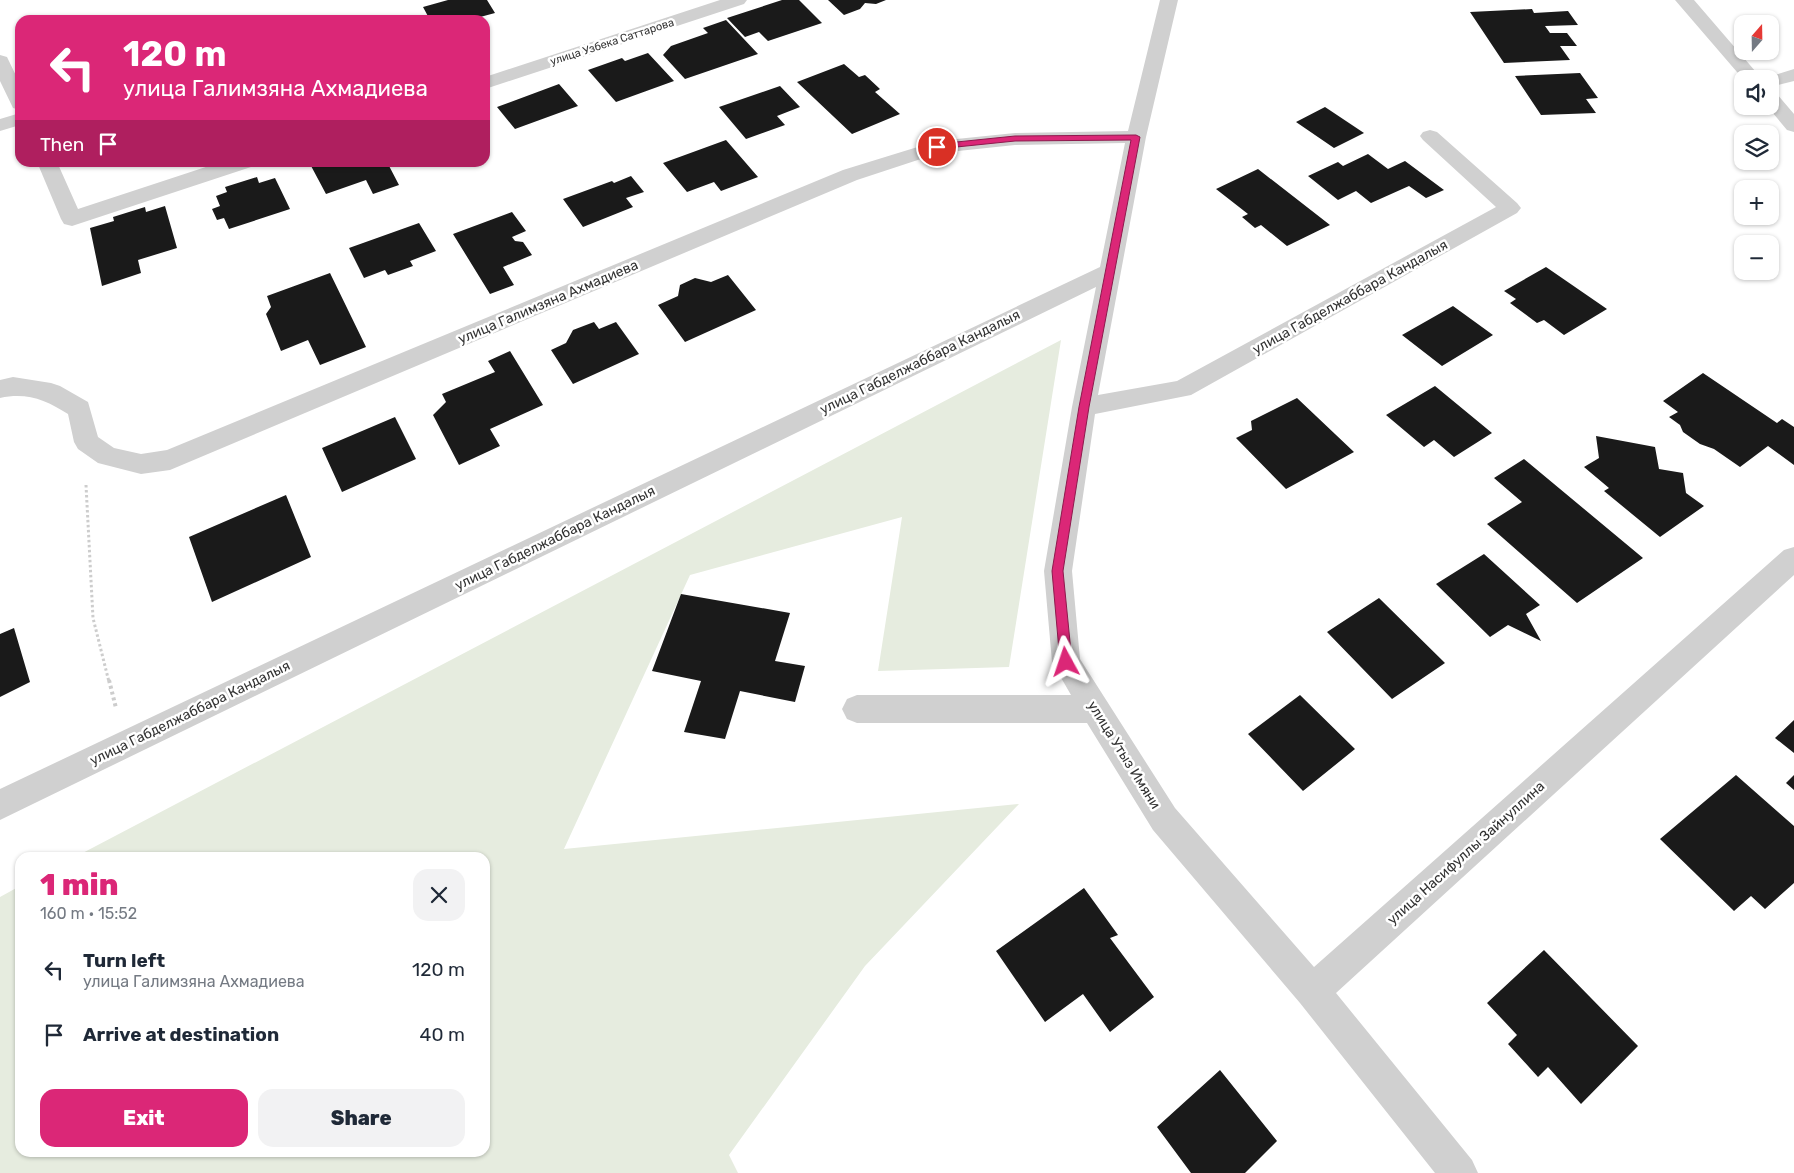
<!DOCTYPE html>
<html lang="en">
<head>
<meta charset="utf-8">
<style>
  :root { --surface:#fff; --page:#f2f2f3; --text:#1f2937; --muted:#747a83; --accent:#db2777 }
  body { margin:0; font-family:Rubik,sans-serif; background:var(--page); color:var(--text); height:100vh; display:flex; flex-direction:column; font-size:19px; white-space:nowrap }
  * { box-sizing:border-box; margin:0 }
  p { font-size:16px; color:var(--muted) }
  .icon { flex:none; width:28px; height:28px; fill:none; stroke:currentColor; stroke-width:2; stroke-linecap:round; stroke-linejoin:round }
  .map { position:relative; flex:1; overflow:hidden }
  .sheet { position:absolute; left:15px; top:852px; width:475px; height:305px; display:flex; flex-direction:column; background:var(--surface); border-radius:15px; box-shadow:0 1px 4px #0004 }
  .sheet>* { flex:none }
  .top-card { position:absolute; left:15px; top:15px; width:475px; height:152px; border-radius:15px; box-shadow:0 1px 4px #0004; background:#db2777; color:#fff; overflow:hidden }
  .needle { width:32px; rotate:20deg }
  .controls { position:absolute; left:1734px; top:15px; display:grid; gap:10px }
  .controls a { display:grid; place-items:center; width:45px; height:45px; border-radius:10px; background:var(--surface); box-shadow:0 1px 4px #0004; font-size:25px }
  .pin { position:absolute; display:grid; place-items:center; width:42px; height:42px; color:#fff; margin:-21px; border:2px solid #fff; border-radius:50%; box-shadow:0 1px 5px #0007 }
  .me { position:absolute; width:55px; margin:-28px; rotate:355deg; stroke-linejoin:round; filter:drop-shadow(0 0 4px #0008) }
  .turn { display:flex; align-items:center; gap:18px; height:105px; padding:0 25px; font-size:22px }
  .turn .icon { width:65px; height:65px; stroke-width:2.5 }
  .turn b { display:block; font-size:35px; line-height:42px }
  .then { display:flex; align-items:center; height:48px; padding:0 25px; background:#0003; gap:10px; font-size:19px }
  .round { display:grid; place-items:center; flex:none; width:52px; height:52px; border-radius:15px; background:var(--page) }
  .overview { display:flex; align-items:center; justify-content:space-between; height:85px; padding:0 25px }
  h1 { font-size:30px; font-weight:800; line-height:38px; color:var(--accent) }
  .primary-button { display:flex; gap:10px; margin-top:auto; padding:10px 25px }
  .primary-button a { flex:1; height:58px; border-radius:15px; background:var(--accent); color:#fff; font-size:20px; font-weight:800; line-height:58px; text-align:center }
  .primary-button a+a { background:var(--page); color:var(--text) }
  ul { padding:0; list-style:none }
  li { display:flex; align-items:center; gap:15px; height:65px; padding:0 25px }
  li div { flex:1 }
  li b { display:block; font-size:19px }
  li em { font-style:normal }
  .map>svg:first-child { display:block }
  .green { fill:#e6ecdf }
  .building { fill:#1a1a1a }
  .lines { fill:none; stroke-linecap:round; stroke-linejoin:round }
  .path-far1 { stroke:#cdcdcd; stroke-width:3; stroke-dasharray:2.5 2.5; stroke-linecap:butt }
  .path { stroke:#cdcdcd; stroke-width:4; stroke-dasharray:3 3; stroke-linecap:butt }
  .street { fill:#d0d0d0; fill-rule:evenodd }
  .route { fill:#db2777; stroke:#8e194d }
  .labels { text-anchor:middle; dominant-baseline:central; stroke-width:5; stroke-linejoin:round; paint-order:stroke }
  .far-street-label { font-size:11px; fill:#333; stroke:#fff }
  .street-label { font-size:14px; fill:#333; stroke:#fff }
</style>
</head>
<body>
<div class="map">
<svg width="1794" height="1173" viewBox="0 0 1794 1173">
  <rect width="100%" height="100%" fill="#fff"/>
  <path class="green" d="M1061 340 1009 667 878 671 902 517 690 575 564 849 1019 804 865 966 729 1155 738 1173H0V897L20 886V1152H485V858L75 857Z"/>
  <path class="building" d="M448 0H487L495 13 469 20H430L423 7Z
    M782 0H799L822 23 768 41 759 32 745 37 727 18Z
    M828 0H886L876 4 865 3 860 9 844 15Z
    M1532 9 1534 13 1568 11 1578 25 1545 26 1550 33H1567L1577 46H1560L1570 60 1504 63 1470 12Z
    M726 20 758 54 685 79 663 55 671 46 708 33 703 28Z
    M648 53 674 81 616 102 588 70 622 58 625 61Z
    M844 64 859 77 865 75 880 89 875 92 900 114 852 134 797 82Z
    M1580 73 1598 98 1586 99 1596 113 1541 115 1515 76Z
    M559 84 578 106 515 129 497 107Z
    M780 86 800 107 777 116 785 125 746 139 719 107Z
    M1325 107 1364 133 1334 148 1296 122Z
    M726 140 758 177 721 191 714 182 687 192 663 163Z
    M1368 154 1388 169 1405 161 1444 190 1426 198 1409 186 1371 203 1356 191 1338 200 1308 176 1338 162 1343 166Z
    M313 162H387L399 185 373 194 366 180 326 194 310 164Z
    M1258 169 1330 225 1287 246 1261 225 1255 228 1242 217 1248 214 1216 189Z
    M631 176 644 192 626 198 633 207 583 227 563 199 612 181 614 183Z
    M257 177 259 183 275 178 290 209 229 229 224 218 217 220 212 209 220 206 216 196 227 192 225 187Z
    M165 206 177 248 138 260 141 273 102 286 90 228 114 221 113 217 145 207 146 212Z
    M512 212 526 231 512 237 515 241 523 242 532 255 503 267 514 285 490 294 453 234Z
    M419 223 436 251 410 261 413 266 388 275 385 270 364 278 349 248Z
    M1546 267 1607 309 1564 335 1544 320 1537 323 1510 303 1516 299 1504 291Z
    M330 273 366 347 320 365 308 340 281 351 266 314 271 307 267 296Z
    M728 275 756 310 685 342 658 305 678 296 680 285 695 278 711 282Z
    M1453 306 1493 335 1442 366 1402 335Z
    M594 322 599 329 616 322 639 354 573 384 551 350 566 343 573 330Z
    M510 351 543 405 490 429 500 446 459 465 433 415 446 402 442 394 495 372 488 361Z
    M1703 373 1777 423 1782 419 1794 427V465L1768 446 1740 467 1714 449 1700 444 1683 432 1680 425 1669 417 1678 412 1663 401Z
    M1435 386 1492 433 1454 457 1434 440 1424 447 1386 415Z
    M1297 398 1354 452 1286 489 1236 438 1252 430 1251 421Z
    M395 417 416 459 342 492 322 448Z
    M1596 436 1655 447 1659 469 1683 473 1686 493 1704 506 1660 537 1604 491 1609 488 1584 467 1599 458Z
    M1524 459 1643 558 1577 603 1487 524 1522 502 1494 478Z
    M286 495 311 557 212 602 189 537Z
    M1484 554 1540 605 1526 614 1541 641 1508 625 1490 637 1436 584Z
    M681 594 790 613 775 661 805 666 795 702 740 691 725 739 684 732 701 681 652 671Z
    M1379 598 1445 663 1392 699 1327 632Z
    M14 628 30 682 0 697V634Z
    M1300 695 1355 749 1303 791 1248 734Z
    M1794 720V753L1775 738Z
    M1736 775 1794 826V883L1765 909 1751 896 1734 911 1660 839Z
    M1794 775V790L1786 783Z
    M1084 888 1118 935 1110 938 1154 997 1110 1032 1083 994 1045 1022 996 951Z
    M1544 950 1638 1046 1581 1104 1548 1067 1538 1077 1508 1044 1517 1035 1487 1003Z
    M1220 1070 1277 1141 1245 1173H1191L1157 1127Z"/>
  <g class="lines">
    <path class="path-far1" d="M86 485 93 618 109 682"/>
    <path class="path" d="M109 680 116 708"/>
    <path class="street" d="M720 0H747L744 4 485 89V77Z
      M1160 0H1178L1146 137 1098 395 1177 381 1496 207 1423 140 1420 136 1423 132 1430 130 1437 132 1517 203 1521 208 1517 213 1191 395 1095 414 1072 571 1080 659 1175 808 1314 967 1784 550 1794 547V575L1336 993 1472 1160 1478 1173H1435L1300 1003 1153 830 1087 723H857L847 719 842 709 847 699 857 695H1071L1052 662 1044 571 1072 407 1096 287 0 820V789L1100 267 1125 143 1015 145 939 153 857 180 170 470 141 474 98 463 78 449 74 442 68 414C46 400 27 392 0 398V380L13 377 51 383 60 386 88 402 98 437 114 448 141 454 167 450 843 170 937 141 1015 133 1128 131Z
      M1675 0H1694L1762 79 1794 69V81L1770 87V79H1743Z
      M0 55 7 57 20 84V110L13 108 0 81Z
      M1770 92 1777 94 1794 114V132L1787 130 1767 106H1770Z
      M20 113V125L0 131V119Z
      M37 162H57L78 209 221 162H254L251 167 72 226 64 224 61 219Z"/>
  </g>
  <path class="route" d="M1136 135 1140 137 1089 407 1063 571 1072 662 1070 665 1066 667 1062 665 1060 662 1052 571 1079 407 1131 140 1015 141 937 149 932 147 937 144 1015 136Z"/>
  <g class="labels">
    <g class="far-street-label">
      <text transform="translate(612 42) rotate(-18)">улица Узбека Саттарова</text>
    </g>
    <g class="street-label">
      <text transform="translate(1350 297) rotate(-29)">улица Габделжаббара Кандалыя</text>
      <text transform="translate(548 302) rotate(-23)">улица Галимзяна Ахмадиева</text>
      <text transform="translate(920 362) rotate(-26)">улица Габделжаббара Кандалыя</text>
      <text transform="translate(555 538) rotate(-26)">улица Габделжаббара Кандалыя</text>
      <text transform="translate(190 713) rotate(-26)">улица Габделжаббара Кандалыя</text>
      <text transform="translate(1124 755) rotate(58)">улица Утыз Имяни</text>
      <text transform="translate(1466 853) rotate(-42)">улица Насифуллы Зайнуллина</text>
    </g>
  </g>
</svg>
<div class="controls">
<a><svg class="needle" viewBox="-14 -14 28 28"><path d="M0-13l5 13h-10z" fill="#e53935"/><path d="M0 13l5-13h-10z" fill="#747a83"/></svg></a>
<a><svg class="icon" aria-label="sound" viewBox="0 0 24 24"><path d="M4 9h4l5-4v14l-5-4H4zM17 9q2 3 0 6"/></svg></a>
<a><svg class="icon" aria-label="layers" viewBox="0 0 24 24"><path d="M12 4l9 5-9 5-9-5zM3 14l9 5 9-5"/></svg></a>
<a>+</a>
<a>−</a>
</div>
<div class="pin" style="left:937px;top:147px;background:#d93025"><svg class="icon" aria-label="arrive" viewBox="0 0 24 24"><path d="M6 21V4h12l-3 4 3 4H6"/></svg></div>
<svg class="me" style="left:1066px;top:662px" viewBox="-20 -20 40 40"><path d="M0-17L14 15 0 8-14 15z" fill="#db2777" stroke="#fff" stroke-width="4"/></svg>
<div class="top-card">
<div class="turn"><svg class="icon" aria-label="left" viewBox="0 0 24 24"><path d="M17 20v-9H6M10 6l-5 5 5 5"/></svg><div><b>120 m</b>улица Галимзяна Ахмадиева</div></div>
<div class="then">Then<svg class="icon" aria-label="arrive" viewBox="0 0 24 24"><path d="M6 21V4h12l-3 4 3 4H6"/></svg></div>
</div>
<section class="sheet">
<div class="overview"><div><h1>1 min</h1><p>160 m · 15:52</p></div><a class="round"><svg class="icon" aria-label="close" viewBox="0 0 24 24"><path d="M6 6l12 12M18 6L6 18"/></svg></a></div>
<ul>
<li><svg class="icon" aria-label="left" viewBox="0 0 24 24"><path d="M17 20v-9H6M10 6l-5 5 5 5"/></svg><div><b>Turn left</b><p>улица Галимзяна Ахмадиева</p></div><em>120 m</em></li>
<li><svg class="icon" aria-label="arrive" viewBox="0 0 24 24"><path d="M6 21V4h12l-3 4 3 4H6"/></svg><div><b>Arrive at destination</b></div><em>40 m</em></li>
</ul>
<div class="primary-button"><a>Exit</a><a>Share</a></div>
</section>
</div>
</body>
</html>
